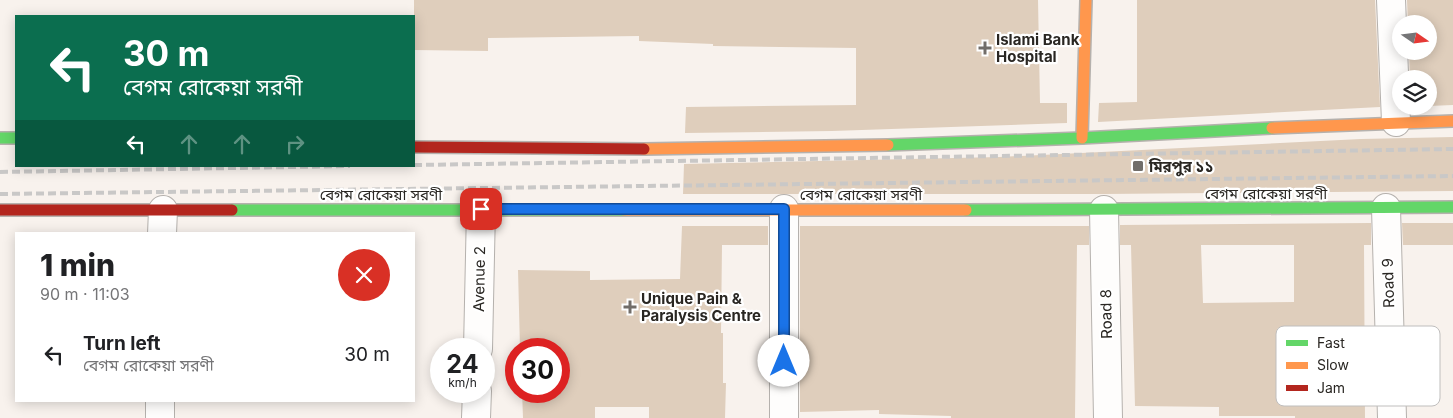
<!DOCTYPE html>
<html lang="en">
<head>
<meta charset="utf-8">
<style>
  :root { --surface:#fff; --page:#f2f2f2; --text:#202124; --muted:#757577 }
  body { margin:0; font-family:Inter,"Noto Sans Bengali",sans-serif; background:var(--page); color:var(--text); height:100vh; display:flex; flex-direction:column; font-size:19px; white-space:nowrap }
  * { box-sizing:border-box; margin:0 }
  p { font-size:16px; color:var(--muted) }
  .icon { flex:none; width:28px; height:28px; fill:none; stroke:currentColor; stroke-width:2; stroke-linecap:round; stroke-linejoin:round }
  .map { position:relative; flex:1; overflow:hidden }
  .details { position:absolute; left:15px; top:232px; width:400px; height:170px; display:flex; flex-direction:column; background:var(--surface); border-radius:0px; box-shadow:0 2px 12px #0003 }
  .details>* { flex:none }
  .top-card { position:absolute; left:15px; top:15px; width:400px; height:152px; border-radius:0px; box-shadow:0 2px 12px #0003; background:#0b6e4f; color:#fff; overflow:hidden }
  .needle { width:32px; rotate:104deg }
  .buttons { position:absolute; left:1392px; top:15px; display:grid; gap:10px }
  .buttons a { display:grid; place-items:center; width:45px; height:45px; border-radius:50%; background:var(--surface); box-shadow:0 2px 12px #0003; font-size:25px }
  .speed { position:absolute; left:430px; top:338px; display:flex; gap:10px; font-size:25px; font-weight:700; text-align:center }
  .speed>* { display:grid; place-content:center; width:65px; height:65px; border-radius:50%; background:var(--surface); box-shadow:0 2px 12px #0003; line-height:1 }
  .speed small { font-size:12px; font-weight:400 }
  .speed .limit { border:8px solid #d22; background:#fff; color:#111 }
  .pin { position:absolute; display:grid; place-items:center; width:42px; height:42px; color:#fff; margin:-21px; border-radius:10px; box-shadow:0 2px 8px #0006 }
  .me { position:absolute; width:55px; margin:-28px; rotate:0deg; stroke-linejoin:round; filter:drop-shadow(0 0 4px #0008) }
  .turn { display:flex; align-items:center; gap:18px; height:105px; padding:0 25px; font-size:22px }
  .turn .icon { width:65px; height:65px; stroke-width:2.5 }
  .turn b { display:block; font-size:35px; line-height:42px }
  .lanes { display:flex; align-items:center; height:48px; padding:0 25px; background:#0003; justify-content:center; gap:25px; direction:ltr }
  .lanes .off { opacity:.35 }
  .round { display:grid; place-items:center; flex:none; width:52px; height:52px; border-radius:26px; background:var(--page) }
  .summary { display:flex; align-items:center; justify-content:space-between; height:85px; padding:0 25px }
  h1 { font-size:30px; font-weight:800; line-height:38px }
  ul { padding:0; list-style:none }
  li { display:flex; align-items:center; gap:15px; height:75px; padding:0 25px }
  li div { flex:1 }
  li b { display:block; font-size:19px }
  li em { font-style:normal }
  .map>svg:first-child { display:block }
  .building { fill:#dfcebc; fill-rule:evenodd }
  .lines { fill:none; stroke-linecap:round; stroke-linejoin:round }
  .street-casing { stroke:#b5b1ad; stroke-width:30 }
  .fast-casing { stroke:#b5b1ad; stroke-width:14 }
  .slow-casing { stroke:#b5b1ad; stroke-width:14 }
  .jam-casing { stroke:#b5b1ad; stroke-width:14 }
  .street { stroke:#fefdfc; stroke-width:28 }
  .fast { stroke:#63d668; stroke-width:11 }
  .slow { stroke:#ff974d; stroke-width:11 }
  .jam { stroke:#b3261e; stroke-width:11 }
  .rail { stroke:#c9c8c7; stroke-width:4; stroke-dasharray:8 4; stroke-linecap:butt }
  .route-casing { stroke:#114b97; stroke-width:12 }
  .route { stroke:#1a73e8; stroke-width:9 }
  .poi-dot { fill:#716d69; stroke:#fff; stroke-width:2 }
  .labels { text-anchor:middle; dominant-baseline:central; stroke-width:4.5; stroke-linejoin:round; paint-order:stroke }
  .poi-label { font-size:15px; font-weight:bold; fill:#292622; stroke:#fff; text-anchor:start }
  .street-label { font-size:15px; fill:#292622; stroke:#fff }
  .key { fill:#fff; stroke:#bfbebd; stroke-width:1 }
  .key-label { font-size:14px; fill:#292622 }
</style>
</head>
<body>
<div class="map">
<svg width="1453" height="418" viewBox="0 0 1453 418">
  <rect width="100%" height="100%" fill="#f8f2ed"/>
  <path class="building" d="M414 0H1038L1040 103H1067V123L832 131 685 133 686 107 856 105V48L713 46V44L639 41V36L488 38V51L414 50Z
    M1137 0H1375L1380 107 1098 122 1099 103 1137 102Z
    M1407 0H1453V105L1429 106V79H1410L1409 51H1429V24H1408Z
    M1453 137V191L1104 194H683L684 164 999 157 1361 139Z
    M1371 223V245H1364L1365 418H1295V416H1219V407L1135 406 1131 245H1120V225ZM1201 245H1294V302L1203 303Z
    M1402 223H1453V245H1403Z
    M682 226H768V245H722L721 333H723V383H726L725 418H649V407H595V418H523L522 391H559V349H520L518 270 590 271V280L680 279Z
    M800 226H1089V245H1077L1075 418H951V416L879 414V410L800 412Z"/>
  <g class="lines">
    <defs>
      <path id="street" d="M1391 0 1396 122
        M1386 208 1392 418
        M1104 210 1108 418
        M162 234 163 210
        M478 349 481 209
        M160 418V401
        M476 418 477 391
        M784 418V209"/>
      <path id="fast" d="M0 138H16
        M888 145 1082 138 1272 128
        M232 210H624
        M966 210 1453 207"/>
      <path id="slow" d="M1272 128 1453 121
        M1082 138 1086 0
        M644 149 888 145
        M624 210H966"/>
      <path id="jam" d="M414 147 644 149
        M0 210H232"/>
    </defs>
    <use href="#street" class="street-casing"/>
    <use href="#fast" class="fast-casing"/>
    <use href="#slow" class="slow-casing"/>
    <use href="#jam" class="jam-casing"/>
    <use href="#street" class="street"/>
    <use href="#fast" class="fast"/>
    <use href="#slow" class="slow"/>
    <use href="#jam" class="jam"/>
    <path class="rail" d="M414 165 1453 149
      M0 172 350 166
      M0 194 1453 176"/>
  </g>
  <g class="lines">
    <defs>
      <path id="route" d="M481 209H784V361"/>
    </defs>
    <use href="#route" class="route-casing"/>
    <use href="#route" class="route"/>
  </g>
  <g class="poi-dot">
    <path d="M982.5 40.5h5v5h5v5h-5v5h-5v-5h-5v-5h5z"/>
    <rect x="1132" y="160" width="12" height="12" rx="2.5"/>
    <path d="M627.5 299.5h5v5h5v5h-5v5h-5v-5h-5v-5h5z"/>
  </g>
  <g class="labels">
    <g class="poi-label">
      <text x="996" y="39">Islami Bank<tspan x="996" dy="17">Hospital</tspan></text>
      <text x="1149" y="166">মিরপুর ১১</text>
      <text x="641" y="298">Unique Pain &amp;<tspan x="641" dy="17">Paralysis Centre</tspan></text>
    </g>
    <g class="street-label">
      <text x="1266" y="193">বেগম রোকেয়া সরণী</text>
      <text x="381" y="194">বেগম রোকেয়া সরণী</text>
      <text x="861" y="194">বেগম রোকেয়া সরণী</text>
      <text transform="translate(479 279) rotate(-89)">Avenue 2</text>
      <text transform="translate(1388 283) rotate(-92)">Road 9</text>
      <text transform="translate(1106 314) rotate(-91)">Road 8</text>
    </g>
  </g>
  <rect x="1276" y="326" width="164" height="80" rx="8" class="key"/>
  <rect x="1286" y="340" width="22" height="6" fill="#63d668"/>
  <rect x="1286" y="362" width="22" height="7" fill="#ff974d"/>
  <rect x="1286" y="385" width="22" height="6" fill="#b3261e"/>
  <g class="key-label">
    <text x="1317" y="348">Fast</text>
    <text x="1317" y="370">Slow</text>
    <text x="1317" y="393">Jam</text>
  </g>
</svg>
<div class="buttons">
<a><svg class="needle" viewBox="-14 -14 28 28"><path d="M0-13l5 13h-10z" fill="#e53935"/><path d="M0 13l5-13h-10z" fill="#757577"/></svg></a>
<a><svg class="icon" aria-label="layers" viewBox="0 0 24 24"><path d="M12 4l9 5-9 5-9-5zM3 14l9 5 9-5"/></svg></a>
</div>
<div class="speed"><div>24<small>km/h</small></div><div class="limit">30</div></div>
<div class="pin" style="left:481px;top:209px;background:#d93025"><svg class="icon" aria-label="arrive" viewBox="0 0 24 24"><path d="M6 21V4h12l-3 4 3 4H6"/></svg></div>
<svg class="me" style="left:784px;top:361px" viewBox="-20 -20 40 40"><circle r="19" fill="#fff"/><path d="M0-13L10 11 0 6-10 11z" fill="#1a73e8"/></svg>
<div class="top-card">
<div class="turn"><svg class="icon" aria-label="left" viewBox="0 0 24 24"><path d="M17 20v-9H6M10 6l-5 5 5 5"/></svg><div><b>30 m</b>বেগম রোকেয়া সরণী</div></div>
<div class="lanes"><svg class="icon" aria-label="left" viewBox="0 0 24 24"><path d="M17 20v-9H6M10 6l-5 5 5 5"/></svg><svg class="icon off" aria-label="ahead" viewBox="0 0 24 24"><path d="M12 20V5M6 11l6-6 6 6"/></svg><svg class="icon off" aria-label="ahead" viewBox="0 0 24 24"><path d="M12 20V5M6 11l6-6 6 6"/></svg><svg class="icon off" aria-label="right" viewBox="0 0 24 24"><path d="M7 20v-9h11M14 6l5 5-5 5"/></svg></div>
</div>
<section class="details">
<div class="summary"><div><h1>1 min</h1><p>90 m · 11:03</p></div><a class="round" style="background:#d93025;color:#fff"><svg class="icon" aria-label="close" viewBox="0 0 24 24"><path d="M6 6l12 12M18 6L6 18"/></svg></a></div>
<ul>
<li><svg class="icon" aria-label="left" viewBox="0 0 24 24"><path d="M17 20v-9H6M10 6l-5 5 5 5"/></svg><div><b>Turn left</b><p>বেগম রোকেয়া সরণী</p></div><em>30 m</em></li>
</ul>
</section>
</div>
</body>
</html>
